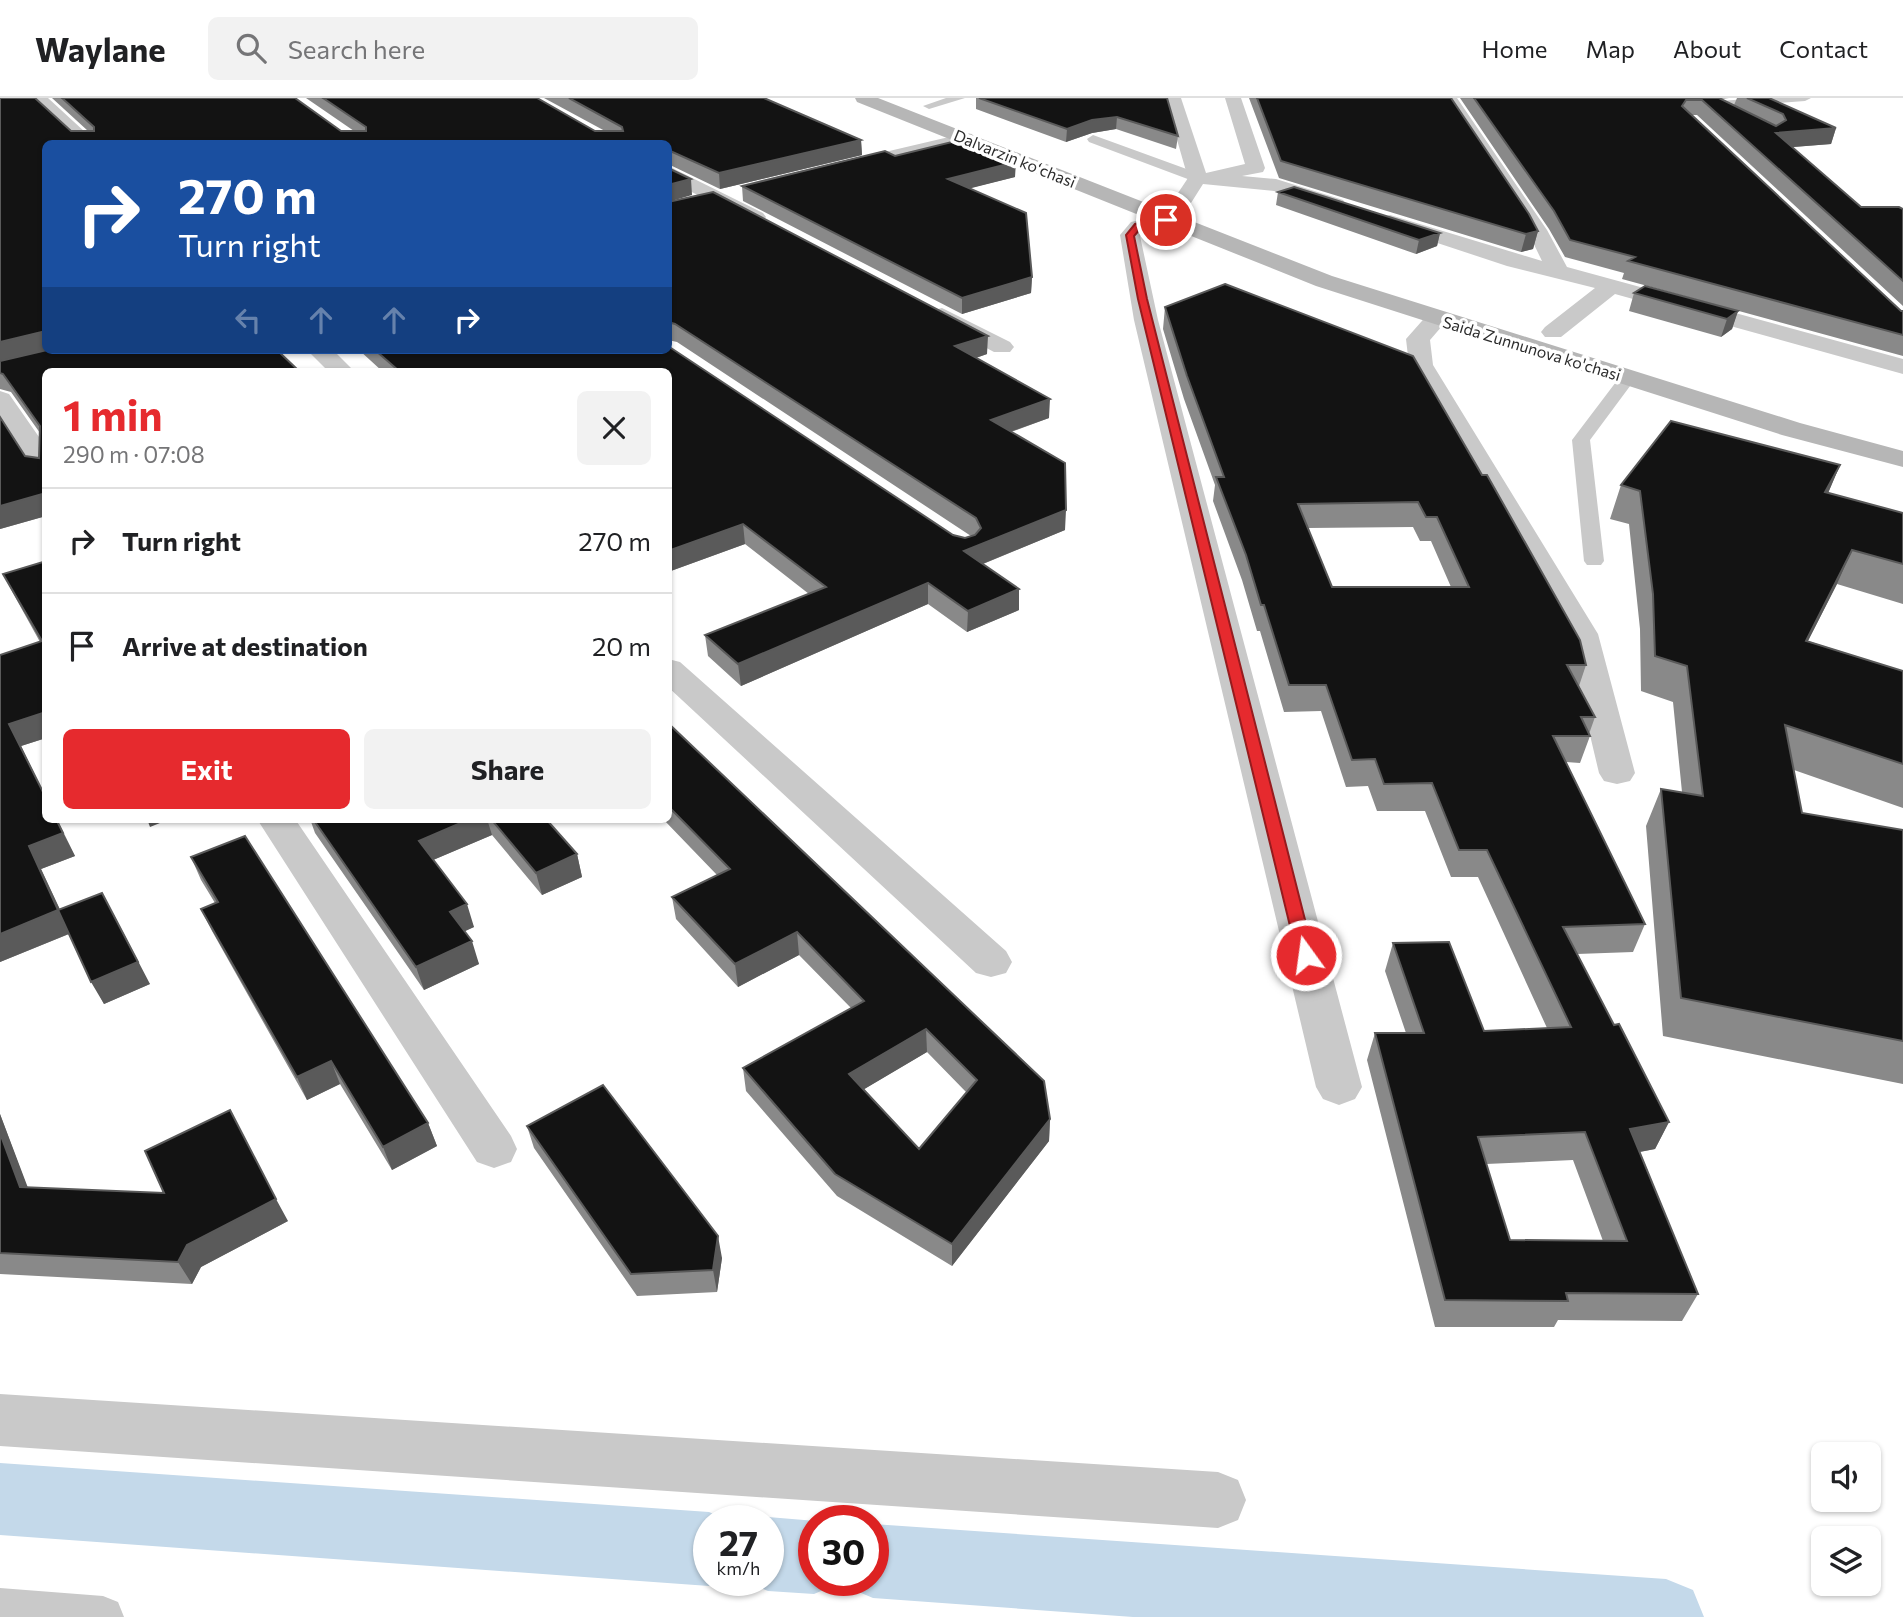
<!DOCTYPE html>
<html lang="en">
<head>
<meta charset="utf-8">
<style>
  :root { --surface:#fff; --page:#f2f2f2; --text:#202124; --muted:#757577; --line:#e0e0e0; --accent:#e62a2e }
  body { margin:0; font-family:Commissioner,sans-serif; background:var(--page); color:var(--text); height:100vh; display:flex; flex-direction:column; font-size:26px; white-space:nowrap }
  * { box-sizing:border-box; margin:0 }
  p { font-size:23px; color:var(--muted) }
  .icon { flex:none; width:38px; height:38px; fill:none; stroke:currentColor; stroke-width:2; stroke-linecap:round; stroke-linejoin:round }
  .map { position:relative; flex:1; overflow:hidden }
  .sheet { position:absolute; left:42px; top:270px; width:630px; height:455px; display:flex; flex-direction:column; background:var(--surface); border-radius:10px; box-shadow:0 2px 5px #0004 }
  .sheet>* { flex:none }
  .top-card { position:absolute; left:42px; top:42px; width:630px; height:214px; border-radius:10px; box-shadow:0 2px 5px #0004; background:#1a4fa0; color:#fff; overflow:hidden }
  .tools { position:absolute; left:1811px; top:1344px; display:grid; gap:14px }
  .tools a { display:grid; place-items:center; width:70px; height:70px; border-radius:10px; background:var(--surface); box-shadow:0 2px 5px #0004; font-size:35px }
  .speed { position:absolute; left:693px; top:1407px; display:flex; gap:14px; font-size:35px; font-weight:700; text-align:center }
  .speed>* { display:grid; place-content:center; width:91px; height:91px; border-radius:50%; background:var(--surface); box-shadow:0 2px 5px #0004; line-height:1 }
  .speed small { font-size:18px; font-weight:400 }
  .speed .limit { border:10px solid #d22; background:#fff; color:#111 }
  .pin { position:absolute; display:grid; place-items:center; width:60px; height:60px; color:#fff; margin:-30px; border:4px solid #fff; border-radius:50%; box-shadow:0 2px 7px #0007 }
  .me { position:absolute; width:77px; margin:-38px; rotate:346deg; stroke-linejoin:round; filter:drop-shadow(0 0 5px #0008) }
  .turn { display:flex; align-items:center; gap:24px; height:147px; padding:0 21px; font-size:32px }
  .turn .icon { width:91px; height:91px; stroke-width:2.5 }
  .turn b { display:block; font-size:49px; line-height:60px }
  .lanes { display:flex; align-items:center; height:66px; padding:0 21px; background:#0003; justify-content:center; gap:35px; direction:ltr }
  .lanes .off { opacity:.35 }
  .round { display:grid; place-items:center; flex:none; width:74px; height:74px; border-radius:10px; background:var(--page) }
  .overview { display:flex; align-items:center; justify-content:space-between; height:119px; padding:0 21px }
  h1 { font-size:42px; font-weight:700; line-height:52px; color:var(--accent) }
  .primary-button { display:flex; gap:14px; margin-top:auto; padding:14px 21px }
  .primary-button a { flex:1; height:80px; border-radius:10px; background:var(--accent); color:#fff; font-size:28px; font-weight:700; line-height:80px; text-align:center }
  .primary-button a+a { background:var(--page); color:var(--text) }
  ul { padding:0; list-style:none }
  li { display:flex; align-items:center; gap:21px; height:105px; padding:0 21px; border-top:2px solid var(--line) }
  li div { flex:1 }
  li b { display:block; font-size:26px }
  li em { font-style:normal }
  header { display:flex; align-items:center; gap:42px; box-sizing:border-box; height:98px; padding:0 35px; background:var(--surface); border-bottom:2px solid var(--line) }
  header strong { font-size:33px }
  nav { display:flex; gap:38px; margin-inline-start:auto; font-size:24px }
  .search { width:490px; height:63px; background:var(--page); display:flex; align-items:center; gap:18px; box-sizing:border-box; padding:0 24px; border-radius:10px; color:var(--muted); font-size:26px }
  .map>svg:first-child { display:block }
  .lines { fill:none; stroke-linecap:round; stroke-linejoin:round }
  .canal { fill:#c4d9ea; fill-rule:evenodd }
  .lane { fill:#c9c9c9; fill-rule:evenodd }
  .street { fill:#c9c9c9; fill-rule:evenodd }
  .secondary { fill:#b6b6b6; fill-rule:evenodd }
  .wall { fill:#898989; fill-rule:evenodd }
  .shaded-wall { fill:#5a5a5a }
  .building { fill:#131313; stroke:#5a5a5a; stroke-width:2; fill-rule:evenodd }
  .route { fill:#e62a2e; stroke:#961b1e; stroke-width:2 }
  .labels { text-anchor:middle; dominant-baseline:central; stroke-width:7; stroke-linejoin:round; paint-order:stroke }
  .far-street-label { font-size:16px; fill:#2c2c2c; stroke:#fff }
</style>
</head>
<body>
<header>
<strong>Waylane</strong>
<div class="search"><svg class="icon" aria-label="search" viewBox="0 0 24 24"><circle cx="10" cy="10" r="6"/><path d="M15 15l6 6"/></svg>Search here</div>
<nav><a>Home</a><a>Map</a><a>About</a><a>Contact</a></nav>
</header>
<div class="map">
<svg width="1903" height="1519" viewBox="0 0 1903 1519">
  <rect width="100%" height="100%" fill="#fff"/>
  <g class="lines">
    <path class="canal" d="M0 1365 709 1414 730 1423H709V1482H723L709 1488 0 1437Z
      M768 1419 816 1423H814V1482H842L840 1485 814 1496 768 1493 742 1482H768V1423H758Z
      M873 1426 1666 1481 1693 1492 1704 1519H1133L873 1500 847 1489 844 1482H873Z"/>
    <path class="lane" d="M946 0H965L929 11 923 8Z
      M1758 0H1811L1805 3 1709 10 1703 7 1709 4Z
      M1093 37 1203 77 1204 80 1198 84 1193 83 1089 44 1087 41Z
      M1628 275 1636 280 1590 342 1604 463 1601 467H1587L1584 463 1572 342 1622 276Z
      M0 1490 103 1498 118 1504 124 1519H0Z"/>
    <path class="street" d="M30 0H48L98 46H78Z
      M1165 0H1181L1206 75 1245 66 1225 0H1241L1265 70 1263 74 1242 78 1276 81 1343 102 1346 106 1343 110 1336 112 1274 93 1203 86 1191 105H1177L1174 101 1188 80Z
      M1441 0H1457L1547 132 1567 169 1903 261V276L1615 196 1561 239H1545L1541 234 1545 229 1595 190 1507 168 1383 127 1380 123 1383 119 1390 117 1542 163 1527 132Z
      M966 35 972 36 975 40 972 44 845 75 836 69 838 65Z
      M668 68 763 115 766 119 763 123H749L668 82Z
      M1166 116 1173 118 1176 122 1173 126 1145 133 1140 138 1158 222 1362 989 1355 1001 1339 1007 1323 1001 1316 989 1134 222 1120 137 1131 124Z
      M942 210 1010 244 1014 249 1010 254H994L934 222 931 217 934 212Z
      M1437 213 1445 215 1449 220 1430 242 1433 267 1598 536 1635 675 1630 683 1617 686 1604 683 1599 675 1566 536 1409 267 1406 241 1429 215Z
      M307 252H333L354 273H328Z
      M0 293 9 296 46 349V378L36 376 0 320Z
      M668 561 680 564 1006 853 1012 864 1006 875 991 879 976 875 668 589Z
      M257 721H295L511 1038 517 1051 511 1064 494 1070 477 1064Z
      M0 1296 1218 1374 1238 1382 1246 1402 1238 1422 1218 1430 0 1348Z"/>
    <path class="secondary" d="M855 0H878L1332 178 1800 325 1903 353V369L1782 337 1316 188 857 4Z"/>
  </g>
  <path class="wall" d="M0 0 71 33H88L52 0H295L341 33H354L306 0H537L595 33H605L544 0H764L861 42 862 57 720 91 668 66V46H46V418L0 431V319L25 358 39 360 40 335 11 294 0 291Z
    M976 0H1167L1178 38 1176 51 1116 31 1092 35 1066 44 976 11Z
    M1249 0H1451L1538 133 1533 151 1521 154 1279 80Z
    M1460 0H1769L1836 30 1831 46 1792 49 1861 109 1903 111V208L1697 17H1692L1901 213H1903V258L1622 181 1624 175 1565 159 1549 131ZM1729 0H1737L1734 7 1720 1Z
    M895 58 1015 79 970 90 1032 179 1031 195 962 216 743 103 742 88Z
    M1278 94 1440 135 1437 148 1416 156 1276 107Z
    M668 104 987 256 976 260 1049 320 1011 334 1065 432 983 466 1019 512 967 534 928 506 741 588 708 558 705 537 809 496 745 446 668 474V273H382L359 252H668L953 437 965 440 971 438 677 244 668 242Z
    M1225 186 1586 567 1579 588 1595 619 1589 636 1590 638 1580 665 1566 664 1645 826 1633 854 1577 856 1614 927 1669 1024 1655 1051 1640 1054 1698 1196 1682 1223 1558 1222 1554 1229H1435L1367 962 1375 935H1406L1385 873 1393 845 1484 933 1547 930 1478 779H1451L1425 713H1377L1368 688 1346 689 1321 613 1284 614 1260 533H1257L1242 482 1213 403 1215 387 1184 301 1163 231 1165 209ZM1413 429 1420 443H1431L1451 489H1332L1308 430ZM1573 1062 1603 1143 1510 1142 1486 1066Z
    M1634 195 1738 213 1732 231 1721 239 1629 213Z
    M1840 367 1828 395 1903 415V506L1837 486 1808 543 1903 573V710L1794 672 1802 715 1903 732V986L1663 938 1646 728 1661 691 1682 694 1673 604 1641 593 1640 531 1629 426 1610 421 1621 387Z
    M46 463V640L21 648 46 721H57L75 758 41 771 60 812 150 886 104 906 69 836 0 864V557L40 544 14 497 3 476Z
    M668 625 1050 1021 1049 1043 952 1168 837 1098 746 993 743 970 851 910 799 857 738 889 676 821 672 799 717 777 663 721H668ZM927 954 967 995 919 1051 864 991Z
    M310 721H546L577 756 582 779 542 797 492 737 433 762 474 829 464 833 479 866 424 892 315 735Z
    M191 759 428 1025 437 1048 392 1072 340 986 307 1002 212 833 201 811 215 805 201 782Z
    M0 1016 27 1089 288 1123 201 1169 192 1186 0 1176Z
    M527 1028 722 1160 717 1194 637 1198 534 1050Z"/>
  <path class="shaded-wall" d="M1117 19 1116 31 1092 35 1066 44 1067 31 1092 22Z
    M1836 30 1831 46 1770 51 1776 35Z
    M861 42 862 57 720 91 719 75Z
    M1016 64 1015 79 948 96V81Z
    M691 81 692 97 668 104V87Z
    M1538 133 1533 151 1521 154 1526 136Z
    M1440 135 1437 148 1416 156 1419 142Z
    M1032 179 1031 195 962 216V200Z
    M1738 213 1732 231 1721 239 1727 221Z
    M46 233V252L0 265V244Z
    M988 238 987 256 955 267V248Z
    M1050 301 1049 320 990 341 991 322Z
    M1840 367 1826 400 1825 394Z
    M46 395V418L0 431V408Z
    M1066 412 1065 432 963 474 964 453Z
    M743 426 745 446 668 474V453Z
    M1852 452 1837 486 1790 578 1806 543Z
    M928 485V506L741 588 738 566Z
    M1019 491V512L967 534 968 513Z
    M46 614V640L21 648 46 700 9 626Z
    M56 721 75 758 41 771 71 835 0 864V836L29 748Z
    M147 721H170L150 729Z
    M470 721H487L492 737 426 765 419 743Z
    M577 756 582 779 542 797 536 775Z
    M467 806 474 829 457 837 450 814Z
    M114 817 150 886 104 906 91 884Z
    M797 834 799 857 738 889 735 866Z
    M472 843 479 866 424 892 416 869Z
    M926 931 927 954 851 999 849 976Z
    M331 963 340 986 307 1002 297 979Z
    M0 1016 36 1111 20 1089 0 1035Z
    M1050 1021 1049 1043 952 1168V1146Z
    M1669 1024 1655 1051 1617 1058 1630 1031Z
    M428 1025 437 1048 392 1072 383 1049Z
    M276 1101 288 1123 201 1169 192 1186 178 1164 187 1147Z
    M718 1138 722 1160 717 1194 713 1172Z"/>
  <path class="building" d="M0 0H35L71 33H94V29L62 0H295L341 33H366V29L323 0H537L595 33H623L622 29 569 0H764L861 42 719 75 668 52V46H46V233L0 244Z
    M979 0H1167L1178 38 1117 19 1092 22 1067 31Z
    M1257 0H1451L1529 116 1538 133 1526 136 1281 63Z
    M1474 0H1719L1776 28 1786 22 1783 16 1747 0H1769L1836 30 1776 35 1861 109H1899L1903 111V183L1702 2H1686L1682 8 1901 213H1903V237L1628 163 1635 159 1570 142 1554 113Z
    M960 42 1016 64 948 81 1026 115 1032 179 962 200 742 88 885 53 895 58Z
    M668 70 691 81 668 87Z
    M1294 89 1440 135 1419 142 1278 94Z
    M713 94 988 238 955 248 1050 301 991 322 1065 365 1066 412 964 453 1019 491 968 513 928 485 738 566 705 537 826 489 743 426 668 453V273H399L375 252H668V248L953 437 965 440 975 437 981 430 976 420 675 226 668 224V104Z
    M1225 186 1413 258 1482 377H1487L1580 542 1586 567H1567L1595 619H1581L1590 638H1553L1645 826 1563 829 1614 927 1619 926 1669 1024 1630 1031 1698 1196 1566 1195 1568 1203 1445 1202 1375 935H1424L1393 845 1449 844 1484 933 1571 929 1487 752H1459L1432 685 1384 686 1375 661 1352 662 1326 587H1289L1264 507H1261L1246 457 1216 379H1224L1187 278 1165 209ZM1418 404 1426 419H1437L1469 489H1332L1298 406ZM1585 1034 1627 1143 1510 1142 1478 1039Z
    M1645 188 1738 213 1727 221 1634 195Z
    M47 252H277L299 273H46V395L0 408V319L25 358 39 360 40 328 3 276 0 275V263Z
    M1671 323 1840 367 1825 394 1903 415V466L1852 452 1806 543 1903 573V666L1785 627 1802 715 1903 732V943L1681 900 1661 691 1703 698 1687 568 1655 558 1653 496 1640 393 1621 387Z
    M46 463V614L9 626 46 700V721H56L63 735 29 748 58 812 0 836V557L42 543 3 476Z
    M668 625 1044 983 1050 1021 952 1146 835 1076 743 970 864 903 797 834 735 866 672 799 730 771 668 708ZM926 931 977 982 919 1051 849 976Z
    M313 721H470L419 743 467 806 450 814 472 843 416 869Z
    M491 721H546L577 756 536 775Z
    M245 738 428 1025 383 1049 331 963 297 979 201 811 218 804 191 759Z
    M102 795 138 864 91 884 58 812Z
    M603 987 718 1138 713 1172 631 1176 527 1028Z
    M230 1012 276 1101 187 1147 178 1164 0 1155V1035L20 1089 164 1095 145 1053Z"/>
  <path class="route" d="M1166 119 1169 124 1141 130 1134 138 1147 201 1314 857 1306 863 1297 857 1138 201 1126 137 1135 126Z"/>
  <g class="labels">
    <g class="far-street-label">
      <text transform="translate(1015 60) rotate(22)">Dalvarzin koʻchasi</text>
      <text transform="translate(1532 250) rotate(17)">Saida Zunnunova ko'chasi</text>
    </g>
  </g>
</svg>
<div class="tools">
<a><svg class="icon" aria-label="sound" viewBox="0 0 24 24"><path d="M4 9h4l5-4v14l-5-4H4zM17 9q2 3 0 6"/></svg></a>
<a><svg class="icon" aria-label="layers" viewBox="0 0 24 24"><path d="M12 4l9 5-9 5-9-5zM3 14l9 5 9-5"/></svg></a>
</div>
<div class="speed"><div>27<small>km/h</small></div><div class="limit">30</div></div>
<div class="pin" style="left:1166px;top:122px;background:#d93025"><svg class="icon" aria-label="arrive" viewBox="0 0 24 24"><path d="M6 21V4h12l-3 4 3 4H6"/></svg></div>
<svg class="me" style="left:1306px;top:857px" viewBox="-20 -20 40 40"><circle r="17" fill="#e62a2e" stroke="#fff" stroke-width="3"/><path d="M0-11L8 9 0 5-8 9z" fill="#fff"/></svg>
<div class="top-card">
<div class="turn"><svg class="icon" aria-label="right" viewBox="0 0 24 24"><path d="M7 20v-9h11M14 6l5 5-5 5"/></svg><div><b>270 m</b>Turn right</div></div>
<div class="lanes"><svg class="icon off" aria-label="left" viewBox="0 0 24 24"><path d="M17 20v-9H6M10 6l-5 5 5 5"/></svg><svg class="icon off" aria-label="ahead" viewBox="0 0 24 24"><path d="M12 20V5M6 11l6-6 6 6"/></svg><svg class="icon off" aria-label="ahead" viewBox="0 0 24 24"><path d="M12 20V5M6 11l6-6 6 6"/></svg><svg class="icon" aria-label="right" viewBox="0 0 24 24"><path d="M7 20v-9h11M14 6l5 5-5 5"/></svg></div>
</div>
<section class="sheet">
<div class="overview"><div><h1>1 min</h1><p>290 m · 07:08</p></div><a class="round"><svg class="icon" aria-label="close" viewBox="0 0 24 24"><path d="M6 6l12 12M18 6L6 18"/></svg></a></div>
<ul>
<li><svg class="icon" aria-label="right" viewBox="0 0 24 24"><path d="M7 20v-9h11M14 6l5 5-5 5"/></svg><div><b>Turn right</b></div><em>270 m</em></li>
<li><svg class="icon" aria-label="arrive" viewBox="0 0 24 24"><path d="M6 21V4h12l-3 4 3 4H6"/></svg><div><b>Arrive at destination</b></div><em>20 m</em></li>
</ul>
<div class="primary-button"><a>Exit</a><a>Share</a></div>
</section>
</div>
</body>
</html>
